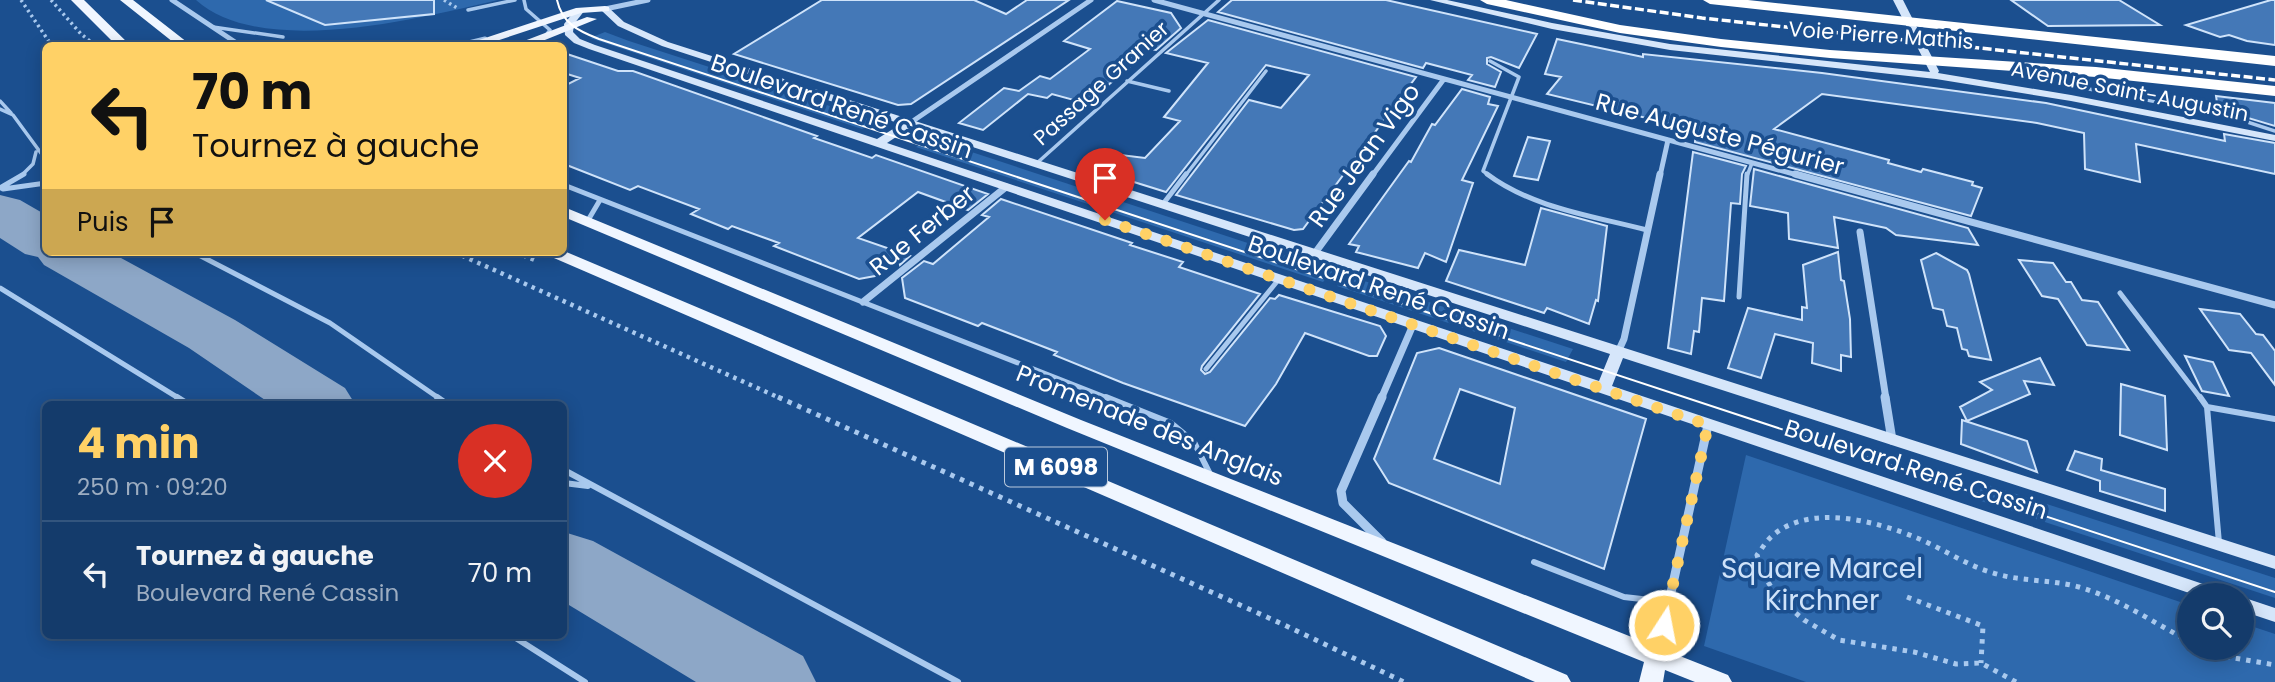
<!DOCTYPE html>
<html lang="fr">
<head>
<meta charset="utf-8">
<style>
  :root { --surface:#143b6b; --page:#1d4271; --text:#f1f3f6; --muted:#9dadc1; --line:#33557e; --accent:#ffd166 }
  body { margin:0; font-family:Poppins,sans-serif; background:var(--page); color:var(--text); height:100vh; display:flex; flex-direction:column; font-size:26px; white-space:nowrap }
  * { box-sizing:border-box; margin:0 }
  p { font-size:23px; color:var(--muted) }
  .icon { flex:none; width:38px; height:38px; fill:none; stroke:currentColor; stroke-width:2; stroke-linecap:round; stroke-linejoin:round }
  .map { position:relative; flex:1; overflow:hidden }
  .panel { position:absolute; left:42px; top:401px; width:525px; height:238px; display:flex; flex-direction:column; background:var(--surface); border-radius:10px; box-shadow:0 4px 18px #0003,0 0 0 2px var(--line) }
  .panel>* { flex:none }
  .hud { position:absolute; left:42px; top:42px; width:525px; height:214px; border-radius:10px; box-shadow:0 4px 18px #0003,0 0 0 2px var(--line); background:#ffd166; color:#111; overflow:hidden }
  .buttons { position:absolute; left:2177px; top:583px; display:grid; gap:14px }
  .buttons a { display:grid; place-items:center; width:77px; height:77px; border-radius:50%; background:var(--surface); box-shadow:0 4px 18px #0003,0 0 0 2px var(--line); font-size:35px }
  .pin { position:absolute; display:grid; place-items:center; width:60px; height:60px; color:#fff; margin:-72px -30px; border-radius:50% 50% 50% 0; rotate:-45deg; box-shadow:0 0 7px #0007 }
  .pin .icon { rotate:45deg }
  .me { position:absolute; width:77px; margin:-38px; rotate:11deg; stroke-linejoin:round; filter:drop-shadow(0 0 5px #0008) }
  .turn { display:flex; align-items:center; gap:24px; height:147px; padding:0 35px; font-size:32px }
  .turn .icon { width:91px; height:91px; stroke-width:2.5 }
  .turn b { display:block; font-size:49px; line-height:60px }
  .then { display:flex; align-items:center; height:66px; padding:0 35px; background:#0003; gap:14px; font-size:26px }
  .round { display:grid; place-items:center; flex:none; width:74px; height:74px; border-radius:37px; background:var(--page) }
  .summary { display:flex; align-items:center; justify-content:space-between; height:119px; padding:0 35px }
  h1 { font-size:42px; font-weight:700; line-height:52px; color:var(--accent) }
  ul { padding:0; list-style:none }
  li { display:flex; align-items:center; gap:21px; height:105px; padding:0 35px; border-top:2px solid var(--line) }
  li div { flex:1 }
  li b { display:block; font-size:26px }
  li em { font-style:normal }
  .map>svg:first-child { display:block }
  .green { fill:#2e69ad }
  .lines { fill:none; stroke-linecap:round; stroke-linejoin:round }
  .taxiway { fill:#8da7c7; fill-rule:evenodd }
  .building { fill:#4478b7; stroke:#cfe3fa; stroke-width:2; fill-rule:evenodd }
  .path-far2 { stroke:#a9c9ee; stroke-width:3.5; stroke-dasharray:2.5 3.5; stroke-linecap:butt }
  .path-far1 { stroke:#a9c9ee; stroke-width:4.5; stroke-dasharray:3.5 5; stroke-linecap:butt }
  .path { stroke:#a9c9ee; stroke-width:5; stroke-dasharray:4.5 6; stroke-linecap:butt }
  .lane-far2 { stroke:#a9c9ee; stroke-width:3.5 }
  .lane-far1 { stroke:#a9c9ee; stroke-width:5 }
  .lane { stroke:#a9c9ee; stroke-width:6 }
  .street-far2 { stroke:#a9c9ee; stroke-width:5 }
  .street-far1 { stroke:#a9c9ee; stroke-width:7 }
  .street { stroke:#a9c9ee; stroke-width:9 }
  .secondary { fill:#d6e6fa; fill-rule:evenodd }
  .primary { fill:#f0f6ff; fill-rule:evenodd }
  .highway { fill:#fff; fill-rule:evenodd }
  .tram { stroke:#fff; stroke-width:2 }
  .rail { stroke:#fff; stroke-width:3.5; stroke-dasharray:9 3.5; stroke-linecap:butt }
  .route { stroke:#ffd166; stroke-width:12; stroke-dasharray:0 21.6 }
  .labels { text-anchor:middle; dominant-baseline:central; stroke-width:7; stroke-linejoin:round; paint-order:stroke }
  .far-street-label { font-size:21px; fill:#fff; stroke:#1b4f8f }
  .shield { fill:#1b4f8f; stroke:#bbcadd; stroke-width:2 }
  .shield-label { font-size:23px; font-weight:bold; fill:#fff }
  .street-label { font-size:24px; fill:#fff; stroke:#1b4f8f }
  .near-park-label { font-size:28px; fill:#cfe3fa; stroke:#1b4f8f }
</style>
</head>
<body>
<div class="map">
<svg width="2275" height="682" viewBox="0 0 2275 682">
  <rect width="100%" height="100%" fill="#1b4f8f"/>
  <path class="green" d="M196 0H498C420 18 262 59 196 0Z
    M605 32 629 41 876 121 862 129 590 38Z
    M929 138 1333 271 1323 282 916 147Z
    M1346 275 1573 349 1566 362 1337 286Z
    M1746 455 2189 605V648H2242V623L2275 634V682H1806L1704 646Z
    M1982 483 2275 578V598L1978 500Z"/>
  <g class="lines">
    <path class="taxiway" d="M0 195 20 200 46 215V252H110L235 320 345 388 355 404H271L189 348 44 265 38 257 25 254 0 238Z
      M564 532 593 541 803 656 816 682H696L564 602Z"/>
  </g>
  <path class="building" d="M266 0H434V14L325 25Z
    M822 0H974L1006 14 1027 0H1069L911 104 898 105 734 54Z
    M1232 0H1386L1537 34 1519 68 1491 57 1487 58V64L1501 72 1495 87 1468 80 1472 75 1426 63 1423 68 1218 12Z
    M2011 0H2119L2160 25 2048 26Z
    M2271 0H2275V45L2247 41 2229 35 2220 37 2186 25Z
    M1117 1 1171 13 1181 28 1156 50 1150 49 1092 99 1087 97 1081 102 1052 94 1047 98 1028 94 983 130 959 123 1004 88 1019 91 1040 76 1050 79 1090 49 1064 41Z
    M1208 20 1416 77 1303 229 1294 230 1176 195 1249 100 1281 108 1309 75 1266 65 1166 192 1105 173 1121 155 1145 158 1180 121 1164 117 1208 63 1166 53Z
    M1557 39 1643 57V54L1822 73 2046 103 2225 141 2224 134 2275 143V174L2136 144 2140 182 2085 169 2084 133 2037 123 1822 94 1774 129 1889 160 1888 163 1921 172 1923 169 1973 182 1972 185 1982 188 1971 216 1695 142 1696 130 1547 94 1561 77 1545 74Z
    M564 53 618 71H633L817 136 814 138 849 150 872 158 876 155 988 194 968 210 918 192 858 238 910 256 900 265 898 258 875 276 859 279 774 246 779 243 732 226 728 229 691 214 699 209 638 186 630 190 564 164V86L580 78 564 73Z
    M1462 89 1490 97 1488 104 1498 106 1462 180 1473 183 1446 262 1425 253 1418 268 1356 252 1359 246 1349 244 1409 161 1411 162 1432 124 1435 125Z
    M2216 96 2275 103V126L2218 109Z
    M1528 137 1550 141 1538 180 1514 176Z
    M1693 152 1746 166 1742 174 1740 204 1731 203 1724 301 1702 298 1699 332 1694 331 1691 354 1668 348Z
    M1754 169 1968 228 1978 245 1896 235 1886 228 1834 217 1838 248 1789 239 1788 213 1750 206Z
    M1001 199 1132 243 1130 245 1183 262 1179 267 1260 294 1202 366 1201 370 1205 374 1210 372 1270 298 1275 299 1279 295 1380 326 1386 336 1377 356H1369L1305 333 1276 384 1245 426 1123 383 1054 355 1057 352 982 323 978 326 905 298 902 278 924 261 933 264 989 217 982 215Z
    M1541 208 1607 226 1598 301 1596 300 1589 324 1547 308 1544 313 1446 281 1459 250 1525 265Z
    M1838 252 1841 280 1844 281 1850 319 1851 357 1841 355V371L1812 363 1813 343 1775 334 1761 378 1728 368 1748 308 1802 320V307L1807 308 1803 265Z
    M1936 253 1967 270 1969 274 1991 360 1969 356 1967 350 1962 349 1957 328 1947 326 1943 310 1933 308 1921 260Z
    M2019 260 2053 263 2066 282H2071L2082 300 2098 302 2129 350 2087 345 2058 299 2042 296Z
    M2200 309 2240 314 2256 334 2263 335 2275 351V385L2251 353 2229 350Z
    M1439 348 1646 419 1604 569 1389 483 1374 459 1417 353ZM1460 389 1515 408 1500 484 1434 459Z
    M2185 356 2213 362 2229 396 2202 391Z
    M2040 358 2054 385 2024 381 2030 394 1967 421 1960 407 1992 390 1980 382Z
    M2121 384 2165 396 2167 450 2120 435Z
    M1962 420 2027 441 2037 472 1961 444Z
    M2075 451 2102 459 2101 470 2165 489V511L2100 491V481L2067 470Z"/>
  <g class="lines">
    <path class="path-far2" d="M21 0 52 46
      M51 0 81 34 96 46
      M444 0 457 8"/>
    <path class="path-far1" d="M454 252 782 399
      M515 252 537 261"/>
    <path class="path" d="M778 397 1280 623 1404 682
      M1907 597 1983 626 1981 663
      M2203 648 2223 656
      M2224 648 2223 656 2275 665
      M2016 682 1981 663 1956 664 1914 652 1839 640 1804 620 1778 598 1763 574 1757 555C1761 550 1765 543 1770 538 1807 502 1876 521 1917 538 1942 548 1964 564 1990 572 2019 582 2050 579 2079 587 2120 599 2152 622 2189 641"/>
    <path class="lane-far2" d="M524 0 526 9 550 30 546 35
      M468 10 515 0
      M213 27 283 37
      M1127 81 1169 91
      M2068 85 2226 115 2275 131
      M0 101 11 113
      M0 109 13 115 46 160
      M1037 163 1219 0
      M21 176 33 164 36 152
      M1185 176 1266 71
      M1490 176 1483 171 1519 77 1490 61
      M1747 176 1752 163"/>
    <path class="lane-far1" d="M1487 174C1532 208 1594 216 1647 230
      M564 185 1110 399
      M0 188 24 174
      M3 189 46 183
      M1163 204 1186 174
      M587 222 600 200
      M193 252 330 323 440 399
      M0 288 180 399
      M2120 293 2201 399
      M1739 297 1747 174
      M1206 369 1279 279"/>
    <path class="lane" d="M177 397 188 404
      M437 397 447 404
      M1106 397 1171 423 1194 442 1211 476
      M2200 397 2207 407 2219 543
      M2207 407 2275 419
      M564 470 958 682
      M564 483 588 486
      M1534 562 1624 597 1668 602
      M511 635 585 682"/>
    <path class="street-far2" d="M172 0 241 46
      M1154 0 1801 176
      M605 9 648 0
      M456 46 485 39
      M910 123 1091 0
      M1372 176 1444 79
      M1660 176 1668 140"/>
    <path class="street-far1" d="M1795 174 2275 305
      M1860 232 1886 399
      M1315 253 1373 174
      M863 302 1006 187
      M1618 352 1624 339 1660 174
      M1381 399 1413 325"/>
    <path class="street" d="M1382 397 1341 491 1343 503 1382 542
      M1885 397 1892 440
      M1657 656 1708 425"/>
    <path class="secondary" d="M1430 0H1447L1552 23 1670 44 1930 72 1893 0H1903L1939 71 1938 73 2071 95 2275 135V141L2071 101 1936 79 1670 50 1552 29Z
      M602 7H608L624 22 668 42 2275 556V569L1623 358 1612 386 2221 590 2224 595H2195L589 49 574 43 565 35 564 24 577 8H583L585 10 574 24 573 32 580 39 595 45 877 139 901 124 662 46 618 26 602 11ZM911 127 1610 354 1599 381 887 143Z
      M2242 597 2275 608V622L2242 611Z"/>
    <path class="primary" d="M71 0H84L131 46H117Z
      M120 0H133L192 46H178Z
      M605 6 609 7V11L581 13 481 46H461L576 8Z
      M587 17 597 19 530 46H511Z
      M564 207 1081 420 1728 675 1732 682H1695L1665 670 1663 682H1639L1644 662 1067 428 564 217Z
      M564 251 1567 675 1571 682H1535L547 255 545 252Z"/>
    <path class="highway" d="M1480 0H1506L1620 25 1721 39 1830 50 2096 67 2275 86V96L2096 77 1830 58 1721 47 1620 33 1487 4Z
      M1703 0H1748L2275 56V66L1710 4Z"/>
    <path class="tram" d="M557 0C562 23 578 31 599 39L2275 592"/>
    <path class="rail" d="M1573 0 1702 18 2275 80"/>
  </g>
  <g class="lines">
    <path class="route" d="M1105 220 1708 425 1664 625"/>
  </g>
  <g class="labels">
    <g class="far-street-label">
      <text transform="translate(1881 35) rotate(4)">Voie Pierre Mathis</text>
      <text transform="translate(1101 83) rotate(-42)">Passage Granier</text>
      <text transform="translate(2130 91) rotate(11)">Avenue Saint-Augustin</text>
    </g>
    <rect class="shield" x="1005" y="447.5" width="102" height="39" rx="5"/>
    <g class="shield-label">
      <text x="1056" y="467">M 6098</text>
    </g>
    <g class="street-label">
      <text transform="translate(842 106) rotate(19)">Boulevard René Cassin</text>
      <text transform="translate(1720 134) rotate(15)">Rue Auguste Pégurier</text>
      <text transform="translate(1364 155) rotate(-54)">Rue Jean Vigo</text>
      <text transform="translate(922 230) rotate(-39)">Rue Ferber</text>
      <text transform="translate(1379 287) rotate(19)">Boulevard René Cassin</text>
      <text transform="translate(1150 425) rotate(22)">Promenade des Anglais</text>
      <text transform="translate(1916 469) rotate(18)">Boulevard René Cassin</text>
    </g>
    <g class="near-park-label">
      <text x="1822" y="568">Square Marcel<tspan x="1822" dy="32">Kirchner</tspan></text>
    </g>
  </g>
</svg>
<div class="buttons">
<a><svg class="icon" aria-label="search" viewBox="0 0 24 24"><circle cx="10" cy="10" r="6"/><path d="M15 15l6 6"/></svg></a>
</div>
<div class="pin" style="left:1105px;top:220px;background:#d93025"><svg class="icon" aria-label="arrive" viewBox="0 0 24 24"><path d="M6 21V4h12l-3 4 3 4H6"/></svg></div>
<svg class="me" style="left:1664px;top:625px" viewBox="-20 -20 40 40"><circle r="17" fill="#ffd166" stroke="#fff" stroke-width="3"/><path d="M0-11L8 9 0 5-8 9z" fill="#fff"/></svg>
<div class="hud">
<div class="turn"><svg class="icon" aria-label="left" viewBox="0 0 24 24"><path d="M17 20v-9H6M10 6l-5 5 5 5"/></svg><div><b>70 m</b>Tournez à gauche</div></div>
<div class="then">Puis<svg class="icon" aria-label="arrive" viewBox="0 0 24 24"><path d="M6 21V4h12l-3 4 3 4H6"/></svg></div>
</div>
<section class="panel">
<div class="summary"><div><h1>4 min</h1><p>250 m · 09:20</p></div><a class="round" style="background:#d93025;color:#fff"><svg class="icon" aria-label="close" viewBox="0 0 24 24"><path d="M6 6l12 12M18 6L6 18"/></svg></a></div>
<ul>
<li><svg class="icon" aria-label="left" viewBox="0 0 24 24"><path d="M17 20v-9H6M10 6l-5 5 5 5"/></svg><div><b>Tournez à gauche</b><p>Boulevard René Cassin</p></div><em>70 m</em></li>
</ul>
</section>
</div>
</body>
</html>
